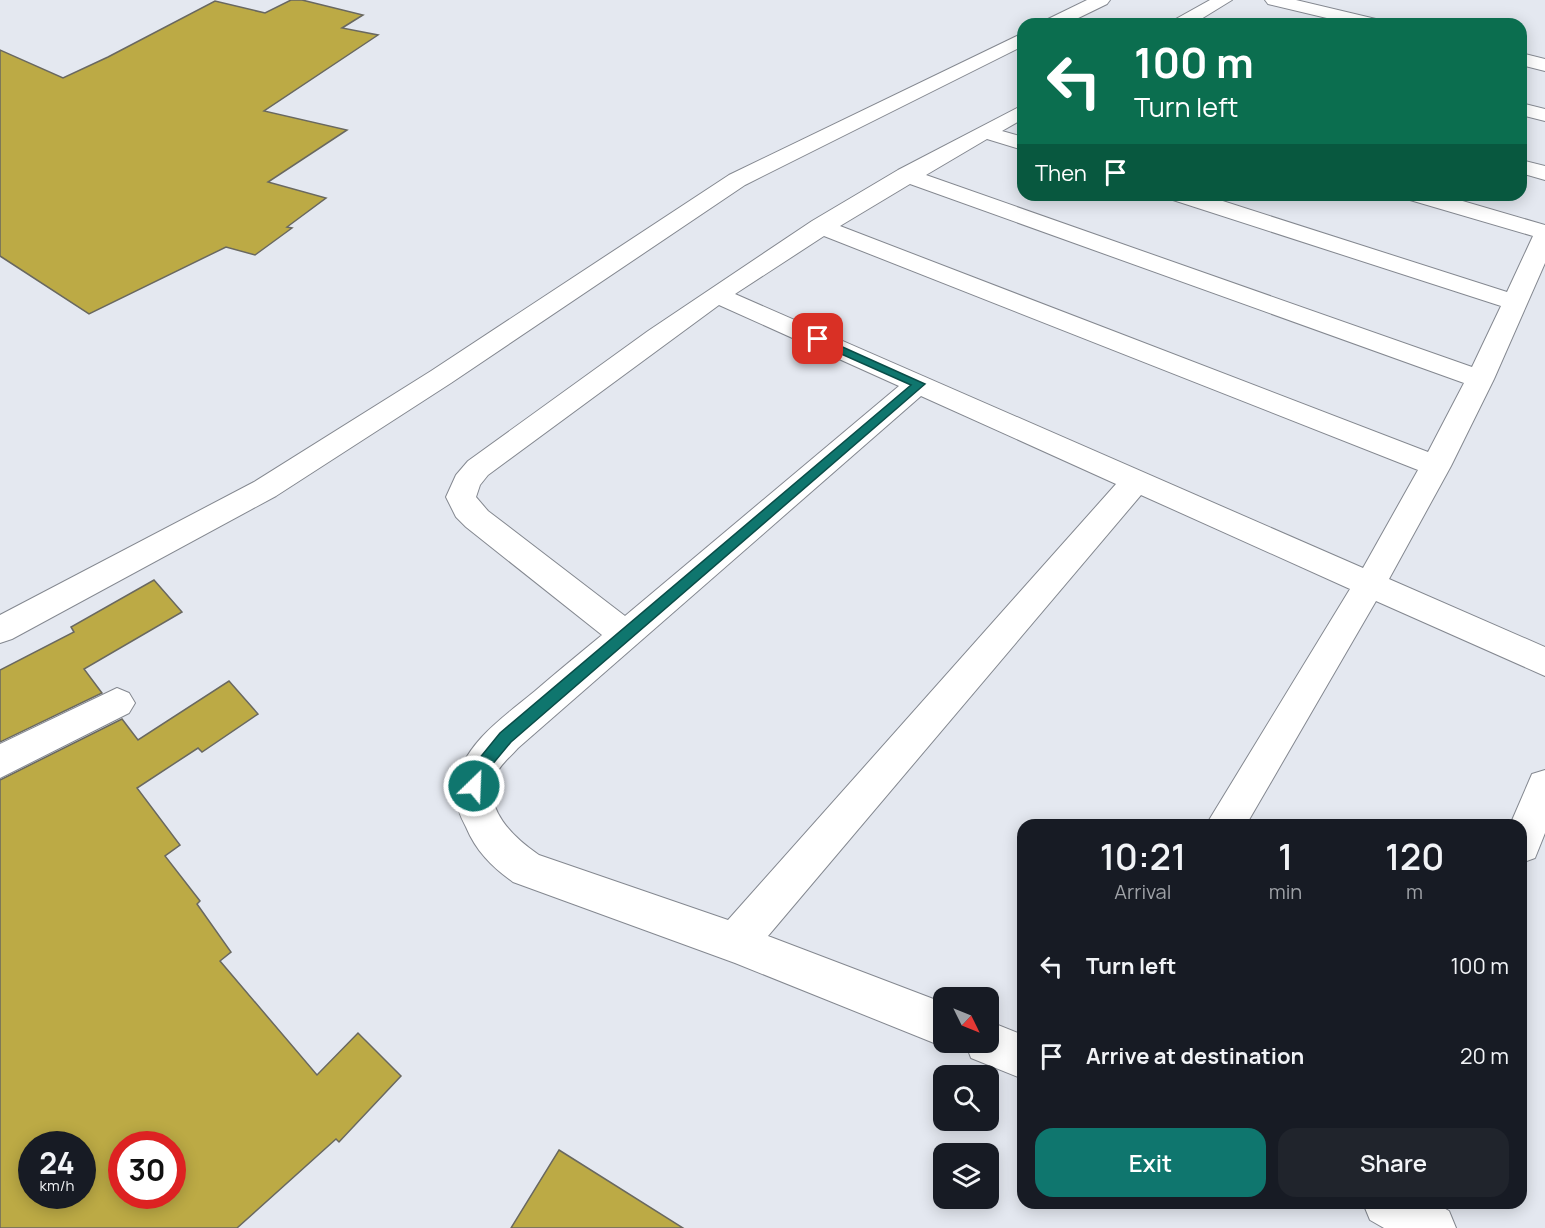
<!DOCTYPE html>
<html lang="en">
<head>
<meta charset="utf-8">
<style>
  :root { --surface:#171b24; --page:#20242c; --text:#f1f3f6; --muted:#9ea1a6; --accent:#0f766e }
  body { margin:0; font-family:Manrope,sans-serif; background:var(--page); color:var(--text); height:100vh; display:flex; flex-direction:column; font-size:22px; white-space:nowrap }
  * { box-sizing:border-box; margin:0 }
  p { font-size:20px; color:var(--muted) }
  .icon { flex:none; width:33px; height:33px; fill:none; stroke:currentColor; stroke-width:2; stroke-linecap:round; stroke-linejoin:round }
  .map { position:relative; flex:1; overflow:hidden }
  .panel { position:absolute; left:1017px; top:819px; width:510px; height:390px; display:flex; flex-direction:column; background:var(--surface); border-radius:18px; box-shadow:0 3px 15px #0003 }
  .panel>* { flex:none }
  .hud { position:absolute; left:1017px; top:18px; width:510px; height:183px; border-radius:18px; box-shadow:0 3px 15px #0003; background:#0b6e4f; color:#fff; overflow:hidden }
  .needle { width:39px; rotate:133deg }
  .fabs { position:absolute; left:933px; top:987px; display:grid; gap:12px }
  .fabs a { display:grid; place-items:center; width:66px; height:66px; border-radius:12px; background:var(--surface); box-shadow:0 3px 15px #0003; font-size:30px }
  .speed { position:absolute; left:18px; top:1131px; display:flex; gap:12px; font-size:30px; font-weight:700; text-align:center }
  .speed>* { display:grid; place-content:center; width:78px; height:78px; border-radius:50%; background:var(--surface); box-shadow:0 3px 15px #0003; line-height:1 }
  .speed small { font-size:15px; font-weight:400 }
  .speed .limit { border:9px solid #d22; background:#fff; color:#111 }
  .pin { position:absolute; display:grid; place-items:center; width:51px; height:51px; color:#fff; margin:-26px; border-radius:12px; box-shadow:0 3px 9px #0006 }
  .me { position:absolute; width:66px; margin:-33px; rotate:24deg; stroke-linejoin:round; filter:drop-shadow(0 0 4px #0008) }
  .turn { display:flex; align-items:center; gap:21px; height:126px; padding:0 18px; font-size:27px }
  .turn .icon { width:78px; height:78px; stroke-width:2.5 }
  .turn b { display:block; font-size:42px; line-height:51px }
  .then { display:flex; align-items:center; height:57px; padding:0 18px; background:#0003; gap:12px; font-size:22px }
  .eta { display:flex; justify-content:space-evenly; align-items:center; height:102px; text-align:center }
  .eta b { font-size:36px; font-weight:600; line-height:42px }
  .primary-button { display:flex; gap:12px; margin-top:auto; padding:12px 18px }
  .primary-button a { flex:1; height:69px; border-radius:18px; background:var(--accent); color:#fff; font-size:24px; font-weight:600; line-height:69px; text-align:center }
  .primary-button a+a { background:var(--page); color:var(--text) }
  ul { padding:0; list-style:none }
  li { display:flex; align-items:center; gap:18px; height:90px; padding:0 18px }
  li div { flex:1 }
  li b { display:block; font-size:22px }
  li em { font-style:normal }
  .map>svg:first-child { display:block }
  .building { fill:#bcaa45; stroke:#696860; stroke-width:1.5; fill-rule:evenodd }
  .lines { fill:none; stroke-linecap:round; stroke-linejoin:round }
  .minor-casing { stroke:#848890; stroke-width:2 }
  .minor { fill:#fff; fill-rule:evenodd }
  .route { fill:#0f766e; stroke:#0a4d48; stroke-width:1.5 }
</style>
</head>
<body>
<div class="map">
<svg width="1545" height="1228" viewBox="0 0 1545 1228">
  <rect width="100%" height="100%" fill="#e4e8f0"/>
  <path class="building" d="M291 0H302L363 15 342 28 378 35 264 111 347 130 268 182 326 198 287 227 292 228 255 255 226 247 89 314 0 256V50L63 78 108 57 215 1 265 13Z
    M154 580 182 612 84 669 102 693 0 742V670L74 632 71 627Z
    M229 681 258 714 202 752 198 748 137 788 180 845 165 856 200 901 197 904 231 952 220 961 317 1075 358 1033 401 1076 339 1142 336 1139 237 1228H0V780L122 719 138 740ZM32 1144H82V1196H32ZM122 1144H172V1196H122Z
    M559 1150 683 1228H511Z"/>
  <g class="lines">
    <defs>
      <path id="minor" d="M1087 0H1110L1107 4 1066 24H1043L1046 20Z
        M1210 0H1232L1193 24H1171L1174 20Z
        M1265 0H1296L1380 20 1383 24H1352L1268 4Z
        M1023 33V46L745 185 451 383 276 496 12 639 0 643V615L254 482 431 371 729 175Z
        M1521 53 1545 59V71L1521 65Z
        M1521 103 1545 109V121L1521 115Z
        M1023 105V119L1002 131 1023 137V150L987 139 926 175 1472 367 1501 306 1173 200 1170 195H1204L1507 292 1533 236 1410 200 1407 195H1442L1545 225V263L1494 379 1451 466 1389 579 1545 647V676L1376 601 1246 825H1206L1350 589 1141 495 768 936 944 1003V1042H954L944 1047 735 963 513 882C492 867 476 851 466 827 459 814 453 799 456 783 465 742 505 716 535 691 557 672 580 653 602 635L466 527 456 517 446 497 456 475 468 461 648 331 812 221 898 170ZM910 184 1464 383 1428 452 840 226ZM824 236 1418 470 1363 568 735 294ZM719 305 899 386 625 616 488 511 476 497 480 485 488 475ZM921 396 1116 484 728 920 539 855C514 838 481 808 496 774 501 764 511 756 518 748Z
        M1521 160 1545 166V180L1521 173Z
        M117 688 129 693 135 703 129 713 0 778V744Z
        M1545 770V833L1535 858 1521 863V825H1510L1532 774Z
        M988 1021 1023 1035V1079L971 1058 965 1042H988Z
        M1363 1203H1435L1449 1211 1456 1228H1384L1370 1220Z"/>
    </defs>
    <use href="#minor" class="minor-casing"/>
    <use href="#minor" class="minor"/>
  </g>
  <path class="route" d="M818 336 925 384 511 742 486 772 480 791 474 793 469 791 467 786 474 765 500 733 911 385 814 342 812 339Z"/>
</svg>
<div class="fabs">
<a><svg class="needle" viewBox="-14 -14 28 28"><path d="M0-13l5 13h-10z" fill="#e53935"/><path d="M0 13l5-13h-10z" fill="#9ea1a6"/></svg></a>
<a><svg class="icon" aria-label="search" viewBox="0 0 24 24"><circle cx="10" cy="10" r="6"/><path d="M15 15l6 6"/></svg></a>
<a><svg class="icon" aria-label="layers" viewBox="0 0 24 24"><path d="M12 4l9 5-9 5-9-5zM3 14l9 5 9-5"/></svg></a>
</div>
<div class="speed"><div>24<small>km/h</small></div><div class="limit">30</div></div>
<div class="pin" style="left:818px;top:339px;background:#d93025"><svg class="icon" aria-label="arrive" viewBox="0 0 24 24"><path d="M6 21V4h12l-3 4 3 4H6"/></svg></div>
<svg class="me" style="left:474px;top:786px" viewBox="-20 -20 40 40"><circle r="17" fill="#0f766e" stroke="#fff" stroke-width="3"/><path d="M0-11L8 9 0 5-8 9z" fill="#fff"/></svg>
<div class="hud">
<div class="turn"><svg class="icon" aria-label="left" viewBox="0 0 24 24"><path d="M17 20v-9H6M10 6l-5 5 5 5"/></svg><div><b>100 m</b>Turn left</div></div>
<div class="then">Then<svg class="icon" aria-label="arrive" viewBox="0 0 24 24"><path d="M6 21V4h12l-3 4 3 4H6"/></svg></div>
</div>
<section class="panel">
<div class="eta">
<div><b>10:21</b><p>Arrival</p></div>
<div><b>1</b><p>min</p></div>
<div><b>120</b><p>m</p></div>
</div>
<ul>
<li><svg class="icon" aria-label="left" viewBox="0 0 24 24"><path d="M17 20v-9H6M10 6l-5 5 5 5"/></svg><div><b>Turn left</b></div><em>100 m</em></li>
<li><svg class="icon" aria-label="arrive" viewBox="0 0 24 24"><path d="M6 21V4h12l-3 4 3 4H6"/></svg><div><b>Arrive at destination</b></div><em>20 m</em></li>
</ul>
<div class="primary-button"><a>Exit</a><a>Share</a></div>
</section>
</div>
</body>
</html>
